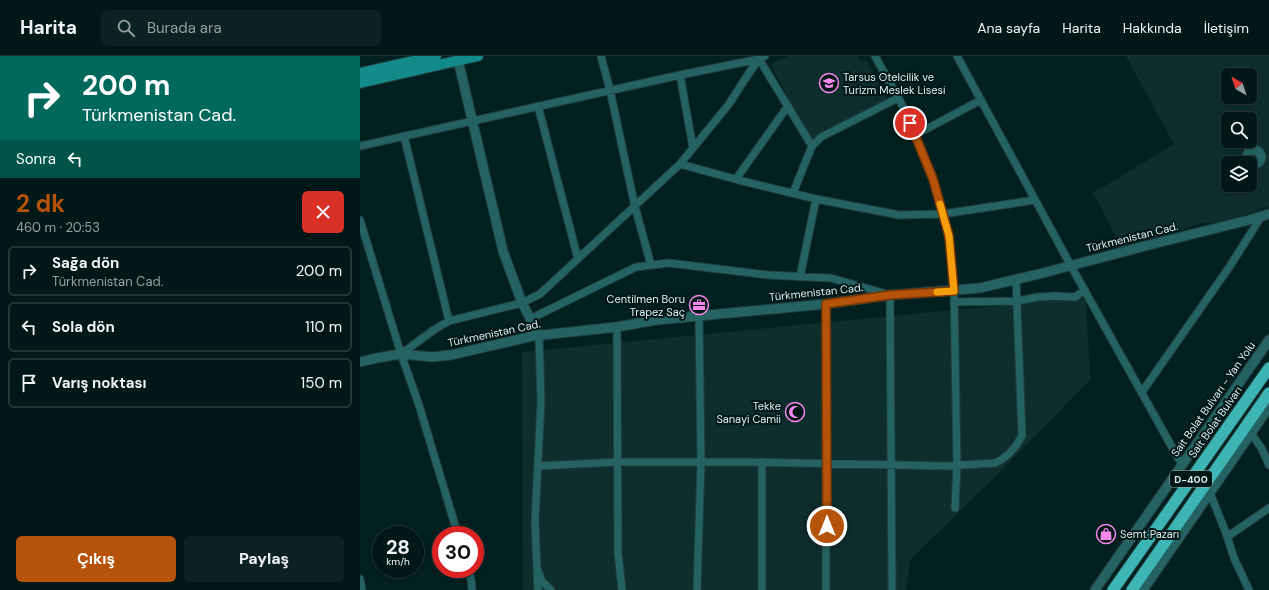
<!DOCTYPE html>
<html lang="tr">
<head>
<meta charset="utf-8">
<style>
  :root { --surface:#021818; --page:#0c2121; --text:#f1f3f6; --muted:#96a0a2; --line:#233737; --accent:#b45309 }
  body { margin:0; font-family:"DM Sans",sans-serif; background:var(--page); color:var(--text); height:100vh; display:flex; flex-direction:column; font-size:15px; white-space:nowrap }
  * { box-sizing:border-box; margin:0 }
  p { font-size:13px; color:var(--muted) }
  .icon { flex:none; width:22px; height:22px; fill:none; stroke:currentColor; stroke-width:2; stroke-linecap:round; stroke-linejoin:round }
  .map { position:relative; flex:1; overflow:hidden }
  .drawer { display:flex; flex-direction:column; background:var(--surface); width:360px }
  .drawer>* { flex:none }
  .hud { background:#00695c; color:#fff; overflow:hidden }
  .needle { width:26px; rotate:321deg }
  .controls { position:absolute; left:861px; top:12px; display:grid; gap:8px }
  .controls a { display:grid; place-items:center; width:36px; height:36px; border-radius:6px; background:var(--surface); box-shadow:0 2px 6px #0003,0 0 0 1px var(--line); font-size:20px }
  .speed { position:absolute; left:12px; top:470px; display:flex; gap:8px; font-size:20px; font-weight:700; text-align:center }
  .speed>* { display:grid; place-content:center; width:52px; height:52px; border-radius:50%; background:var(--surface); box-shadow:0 2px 6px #0003,0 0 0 1px var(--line); line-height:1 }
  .speed small { font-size:10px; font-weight:400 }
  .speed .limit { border:6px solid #d22; background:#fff; color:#111 }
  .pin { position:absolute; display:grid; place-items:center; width:34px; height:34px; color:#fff; margin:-17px; border:2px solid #fff; border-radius:50%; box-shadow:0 1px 4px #0007 }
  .me { position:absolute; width:44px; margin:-22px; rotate:0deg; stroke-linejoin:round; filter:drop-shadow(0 0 3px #0008) }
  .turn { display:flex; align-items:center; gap:14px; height:84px; padding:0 16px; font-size:18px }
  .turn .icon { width:52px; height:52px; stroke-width:2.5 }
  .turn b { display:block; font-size:28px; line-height:34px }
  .then { display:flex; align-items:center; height:38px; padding:0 16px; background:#0003; gap:8px; font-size:15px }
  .round { display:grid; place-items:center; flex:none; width:42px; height:42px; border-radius:6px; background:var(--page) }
  .headline { display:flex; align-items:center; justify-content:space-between; height:68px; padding:0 16px }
  h1 { font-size:24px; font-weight:700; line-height:30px; color:var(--accent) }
  .action { display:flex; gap:8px; margin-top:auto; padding:8px 16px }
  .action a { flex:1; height:46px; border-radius:6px; background:var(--accent); color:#fff; font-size:16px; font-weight:700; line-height:46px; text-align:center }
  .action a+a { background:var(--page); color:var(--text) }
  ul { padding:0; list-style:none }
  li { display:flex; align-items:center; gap:12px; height:50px; margin:0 8px 6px; padding:0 8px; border:2px solid var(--line); border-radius:6px }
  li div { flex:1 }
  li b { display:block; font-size:15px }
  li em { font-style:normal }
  header { display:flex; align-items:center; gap:24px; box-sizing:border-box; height:56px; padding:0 20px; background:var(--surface); border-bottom:1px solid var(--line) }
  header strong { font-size:19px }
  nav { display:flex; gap:22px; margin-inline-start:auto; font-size:14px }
  .search { width:280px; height:36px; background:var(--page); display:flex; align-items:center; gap:10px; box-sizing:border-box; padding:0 14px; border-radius:6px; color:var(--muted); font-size:15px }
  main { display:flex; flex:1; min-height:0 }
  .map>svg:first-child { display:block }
  .built { fill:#0e2e2d; fill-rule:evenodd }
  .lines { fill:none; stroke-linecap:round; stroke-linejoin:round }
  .minor-casing { stroke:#213d3d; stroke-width:9 }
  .tertiary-casing { stroke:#213d3d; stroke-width:11 }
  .secondary-casing { stroke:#213d3d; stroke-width:12 }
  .trunk-casing { stroke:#213d3d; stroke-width:13 }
  .minor { stroke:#246362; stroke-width:7 }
  .tertiary { stroke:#246362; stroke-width:9 }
  .secondary { stroke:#118c8b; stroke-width:10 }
  .trunk { stroke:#3cb5b4; stroke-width:11 }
  .route-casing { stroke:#753606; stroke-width:10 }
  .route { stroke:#b45309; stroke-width:7 }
  .slow { stroke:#f59e0b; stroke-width:7 }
  .labels { text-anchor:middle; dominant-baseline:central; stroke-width:4; stroke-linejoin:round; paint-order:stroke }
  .shield { fill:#001717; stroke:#9baeae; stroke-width:1 }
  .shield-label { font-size:10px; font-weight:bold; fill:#dee }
  .poi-label { font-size:11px; fill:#dee; stroke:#001717; text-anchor:start }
  .street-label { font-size:11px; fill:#dee; stroke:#001717 }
</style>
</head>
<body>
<header>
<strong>Harita</strong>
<div class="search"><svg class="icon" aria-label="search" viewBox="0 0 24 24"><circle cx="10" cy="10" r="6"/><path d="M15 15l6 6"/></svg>Burada ara</div>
<nav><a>Ana sayfa</a><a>Harita</a><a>Hakkında</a><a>İletişim</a></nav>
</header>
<main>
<section class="drawer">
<div class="hud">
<div class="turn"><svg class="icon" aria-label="right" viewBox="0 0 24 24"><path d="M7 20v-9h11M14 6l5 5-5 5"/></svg><div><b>200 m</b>Türkmenistan Cad.</div></div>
<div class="then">Sonra<svg class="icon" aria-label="left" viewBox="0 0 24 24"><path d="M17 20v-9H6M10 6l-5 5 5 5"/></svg></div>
</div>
<div class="headline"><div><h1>2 dk</h1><p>460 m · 20:53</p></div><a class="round" style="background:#d93025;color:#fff"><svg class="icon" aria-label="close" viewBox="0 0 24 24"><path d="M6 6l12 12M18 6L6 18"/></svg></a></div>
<ul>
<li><svg class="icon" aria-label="right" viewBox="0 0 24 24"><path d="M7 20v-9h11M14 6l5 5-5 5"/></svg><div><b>Sağa dön</b><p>Türkmenistan Cad.</p></div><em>200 m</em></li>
<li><svg class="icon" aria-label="left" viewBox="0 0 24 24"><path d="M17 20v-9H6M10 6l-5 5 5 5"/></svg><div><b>Sola dön</b></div><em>110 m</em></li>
<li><svg class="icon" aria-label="arrive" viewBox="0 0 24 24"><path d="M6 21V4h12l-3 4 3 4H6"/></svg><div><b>Varış noktası</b></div><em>150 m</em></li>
</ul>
<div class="action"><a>Çıkış</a><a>Paylaş</a></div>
</section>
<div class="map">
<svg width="909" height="534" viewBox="0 0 909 534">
  <rect width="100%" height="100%" fill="#022020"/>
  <path class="built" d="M428 0H498L499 3 507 5 528 46 449 85 411 8Z
    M766 0H909V151L861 167 851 166 837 168 807 180 762 192 733 137 814 88ZM868 19H890V41H868ZM868 63H890V85H868ZM868 107H890V129H868Z
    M726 241 730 324 645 411 550 504 546 534H163L162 296Z"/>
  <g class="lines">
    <defs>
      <path id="minor" d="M241 0 250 34 275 151 291 209
        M515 0 546 56 573 123 589 180 594 235 597 409 595 452
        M597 0 711 210 822 409
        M320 19 333 92
        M178 50 218 203
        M555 79 621 44
        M44 80 89 265
        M0 90 320 19 399 3 452 90
        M320 108 382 125 456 143 539 159 583 158 675 144
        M376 123 428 50
        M433 137 452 90 461 81 538 42
        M0 164 41 298 59 349 98 479
        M440 221 456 143
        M594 246 657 245 678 241 695 240 715 241 725 234
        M170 263 276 211 309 207 408 219 471 222 530 239 532 534
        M257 271 258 497 262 534
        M179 279 181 345 175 466 177 512 182 525 191 534
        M41 298 75 273 89 265 162 247 180 238 320 108 369 48 391 14 399 3 405 0
        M782 336 870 210 901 161
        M891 377 902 393 909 409
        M402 406V534
        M178 410 257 406H386L586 410 635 407C647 402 656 391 662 380L656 223
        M850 437 866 477 874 502 889 534
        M867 481 909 452
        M108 513 111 523 112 534
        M177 518 178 534
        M0 523 2 534
        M337 534 341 406 339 260
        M466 534V248"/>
      <path id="tertiary" d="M98 4 143 195 162 247 179 279
        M887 101a7 7 0 1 1 14 0a7 7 0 1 1-14 0Z
        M0 306 17 302 41 298 72 301 91 299 173 280 257 271 296 264 466 248 530 239 620 232 679 218 789 189 889 164 909 158
        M735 534 909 284
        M783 534 909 351"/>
      <path id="secondary" d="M0 17 76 0
        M0 27 118 0"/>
      <path id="trunk" d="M753 534 909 312
        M772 534 909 337"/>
    </defs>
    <use href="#minor" class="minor-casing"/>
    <use href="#tertiary" class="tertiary-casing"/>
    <use href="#secondary" class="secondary-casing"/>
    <use href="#trunk" class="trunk-casing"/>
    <use href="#minor" class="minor"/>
    <use href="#tertiary" class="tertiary"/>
    <use href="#secondary" class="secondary"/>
    <use href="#trunk" class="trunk"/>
  </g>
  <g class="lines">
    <defs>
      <path id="route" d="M467 470 466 248 530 239 594 235 589 180 573 123 550 67"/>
    </defs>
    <use href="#route" class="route-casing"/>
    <use href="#route" class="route"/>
    <path class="slow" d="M577 236 594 235 589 180 580 148"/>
  </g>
  <defs>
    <symbol id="school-ring" viewBox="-11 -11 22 22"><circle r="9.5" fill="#001717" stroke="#f788eb" stroke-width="1.5"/><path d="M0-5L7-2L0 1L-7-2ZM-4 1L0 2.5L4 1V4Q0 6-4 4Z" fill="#f788eb"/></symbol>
    <symbol id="office-ring" viewBox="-11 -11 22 22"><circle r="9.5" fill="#001717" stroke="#f788eb" stroke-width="1.5"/><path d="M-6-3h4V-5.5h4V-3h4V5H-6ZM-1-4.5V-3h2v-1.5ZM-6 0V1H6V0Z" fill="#f788eb"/></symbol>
    <symbol id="mosque-ring" viewBox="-11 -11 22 22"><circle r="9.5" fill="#001717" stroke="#f788eb" stroke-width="1.5"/><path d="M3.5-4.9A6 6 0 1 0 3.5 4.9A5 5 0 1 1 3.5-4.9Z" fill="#f788eb"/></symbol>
    <symbol id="shop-ring" viewBox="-11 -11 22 22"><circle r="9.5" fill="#001717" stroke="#f788eb" stroke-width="1.5"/><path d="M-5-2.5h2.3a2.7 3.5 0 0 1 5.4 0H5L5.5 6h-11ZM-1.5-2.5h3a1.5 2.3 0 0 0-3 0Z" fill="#f788eb"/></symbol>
  </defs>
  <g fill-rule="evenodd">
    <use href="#school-ring" x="458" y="16" width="22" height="22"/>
    <use href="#office-ring" x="328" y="238" width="22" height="22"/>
    <use href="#mosque-ring" x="424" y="345" width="22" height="22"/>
    <use href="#shop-ring" x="735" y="467" width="22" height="22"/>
  </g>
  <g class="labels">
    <rect class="shield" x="810" y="415" width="42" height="16" rx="3"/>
    <g class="shield-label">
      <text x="831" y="423">D-400</text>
    </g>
    <g class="poi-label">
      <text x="483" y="21">Tarsus Otelcilik ve<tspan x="483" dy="13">Turizm Meslek Lisesi</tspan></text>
      <text x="325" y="243" text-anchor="end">Centilmen Boru<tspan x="325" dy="13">Trapez Saç</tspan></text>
      <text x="421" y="350" text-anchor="end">Tekke<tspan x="421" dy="13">Sanayi Camii</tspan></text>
      <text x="760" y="478">Semt Pazarı</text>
    </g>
    <g class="street-label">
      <text transform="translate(772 181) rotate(-14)">Türkmenistan Cad.</text>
      <text transform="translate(456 236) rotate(-6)">Türkmenistan Cad.</text>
      <text transform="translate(134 277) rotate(-12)">Türkmenistan Cad.</text>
      <text transform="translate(853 343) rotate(-55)">Sait Bolat Bulvarı - Yan Yolu</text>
      <text transform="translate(855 366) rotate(-55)">Sait Bolat Bulvarı</text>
    </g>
  </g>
</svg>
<div class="controls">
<a><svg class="needle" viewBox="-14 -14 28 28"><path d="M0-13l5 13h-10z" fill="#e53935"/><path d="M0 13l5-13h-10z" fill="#96a0a2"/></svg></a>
<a><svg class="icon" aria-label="search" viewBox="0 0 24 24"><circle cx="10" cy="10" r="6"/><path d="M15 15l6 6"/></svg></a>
<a><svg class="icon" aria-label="layers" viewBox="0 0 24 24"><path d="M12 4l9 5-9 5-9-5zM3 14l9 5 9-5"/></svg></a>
</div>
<div class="speed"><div>28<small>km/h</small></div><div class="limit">30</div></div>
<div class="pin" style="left:550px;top:67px;background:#d93025"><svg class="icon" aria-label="arrive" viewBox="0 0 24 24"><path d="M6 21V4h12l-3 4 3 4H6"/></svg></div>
<svg class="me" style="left:467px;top:470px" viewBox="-20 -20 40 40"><circle r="17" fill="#b45309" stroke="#fff" stroke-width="3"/><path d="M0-11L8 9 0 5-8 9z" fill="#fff"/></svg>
</div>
</main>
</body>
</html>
